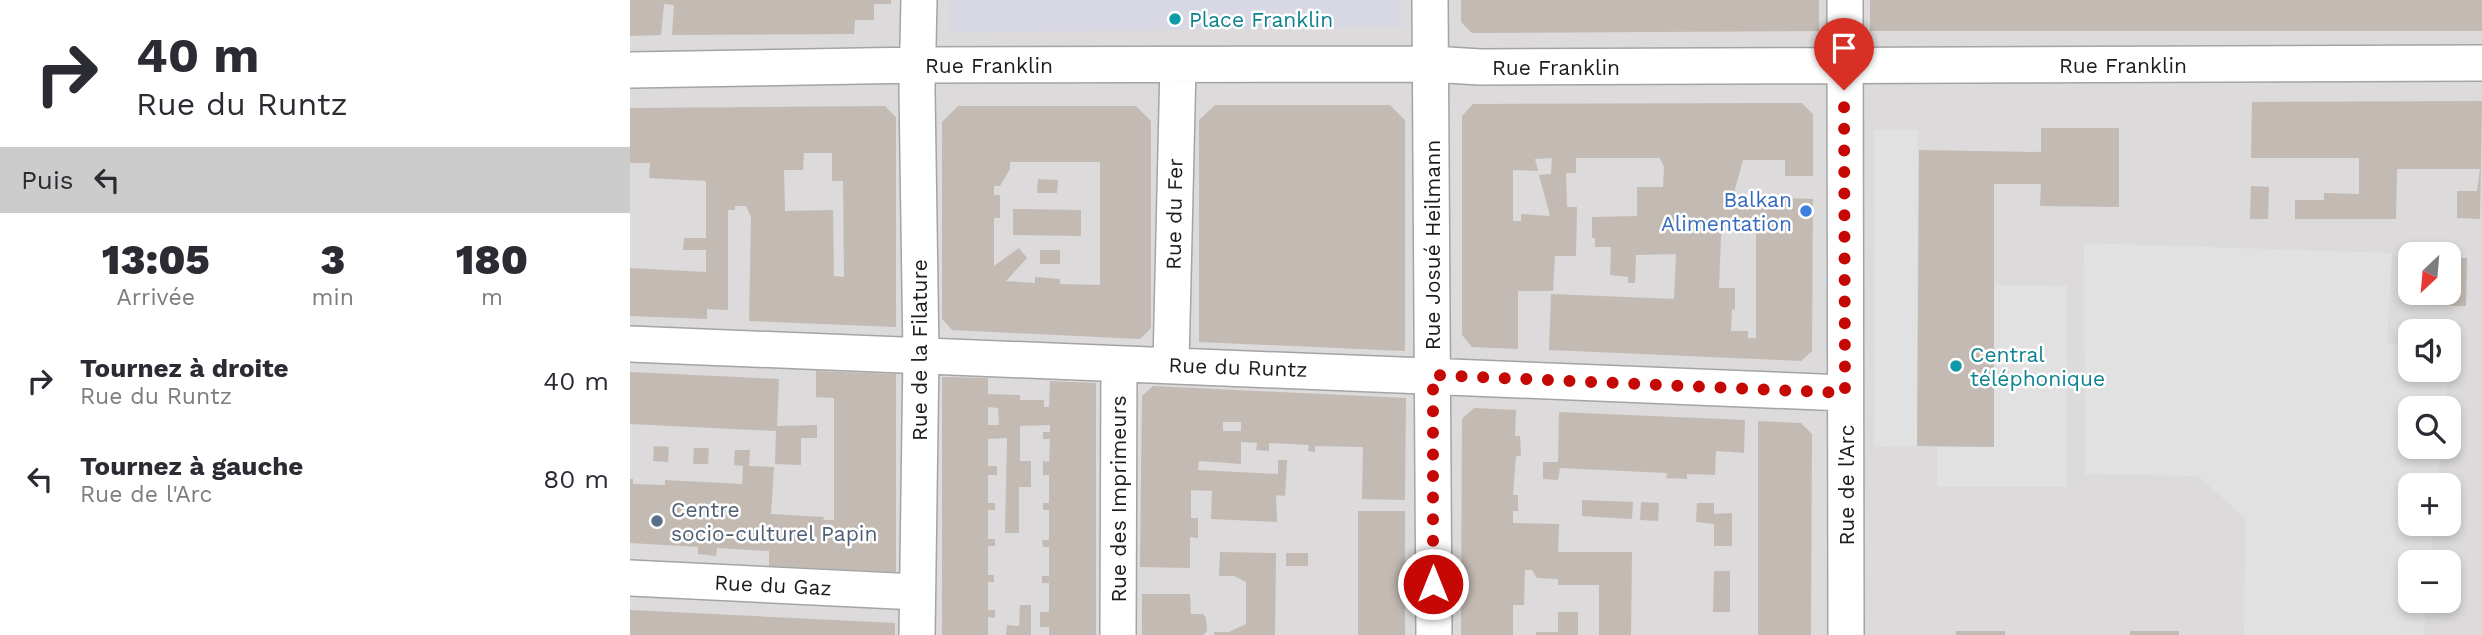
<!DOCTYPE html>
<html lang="fr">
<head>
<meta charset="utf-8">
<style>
  :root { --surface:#fff; --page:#f2f2f3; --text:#2b2b33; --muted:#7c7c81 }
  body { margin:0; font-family:"Work Sans",sans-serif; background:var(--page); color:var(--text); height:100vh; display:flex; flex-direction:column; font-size:26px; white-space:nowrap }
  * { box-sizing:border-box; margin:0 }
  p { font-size:23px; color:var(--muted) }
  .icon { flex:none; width:38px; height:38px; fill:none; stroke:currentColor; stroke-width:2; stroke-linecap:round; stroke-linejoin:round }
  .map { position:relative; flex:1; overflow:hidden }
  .panel { display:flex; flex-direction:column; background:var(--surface); width:630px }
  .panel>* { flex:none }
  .top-card { background:#fff; color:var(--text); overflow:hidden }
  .needle { width:46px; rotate:206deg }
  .fabs { position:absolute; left:1768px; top:242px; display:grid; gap:14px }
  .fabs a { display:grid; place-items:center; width:63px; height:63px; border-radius:14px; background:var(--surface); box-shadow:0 4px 10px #0003; font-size:35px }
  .pin { position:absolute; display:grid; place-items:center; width:60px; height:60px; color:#fff; margin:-72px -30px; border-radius:50% 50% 50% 0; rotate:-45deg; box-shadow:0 0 7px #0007 }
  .pin .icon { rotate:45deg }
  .me { position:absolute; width:77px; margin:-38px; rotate:0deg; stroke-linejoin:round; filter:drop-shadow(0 0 5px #0008) }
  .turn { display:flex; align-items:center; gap:24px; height:147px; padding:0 21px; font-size:32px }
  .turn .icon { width:91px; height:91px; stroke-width:2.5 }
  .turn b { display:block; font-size:49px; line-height:60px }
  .then { display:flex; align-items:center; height:66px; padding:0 21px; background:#0003; gap:14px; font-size:26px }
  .eta { display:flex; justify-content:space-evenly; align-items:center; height:119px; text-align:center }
  .eta b { font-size:42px; font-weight:800; line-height:49px }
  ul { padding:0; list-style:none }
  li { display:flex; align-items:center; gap:21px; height:98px; padding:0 21px }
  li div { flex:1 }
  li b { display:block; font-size:26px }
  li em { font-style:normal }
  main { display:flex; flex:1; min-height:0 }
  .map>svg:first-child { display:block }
  .residential { fill:#dcdada; fill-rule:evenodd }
  .parking { fill:#e1e1e1 }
  .plaza { fill:#d8d8e4 }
  .building { fill:#c3bab3; fill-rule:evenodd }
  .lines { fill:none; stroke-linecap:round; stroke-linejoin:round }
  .street-casing { stroke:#a4a4a4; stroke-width:38 }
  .street { stroke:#fff; stroke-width:35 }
  .route { stroke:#c60805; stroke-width:12; stroke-dasharray:0 21.6 }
  .culture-dot { fill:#0f9aa8; stroke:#fff; stroke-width:2.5 }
  .shop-dot { fill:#3f7fe0; stroke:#fff; stroke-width:2.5 }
  .service-dot { fill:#5c6f8a; stroke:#fff; stroke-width:2.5 }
  .labels { text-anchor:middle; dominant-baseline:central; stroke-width:5; stroke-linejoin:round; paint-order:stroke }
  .culture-label { font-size:21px; fill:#0d838f; stroke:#fff; text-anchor:start }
  .street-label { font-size:21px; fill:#1d1d1d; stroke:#fff }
  .shop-label { font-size:21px; fill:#366cbe; stroke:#fff; text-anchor:end }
  .service-label { font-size:21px; fill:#4e5e75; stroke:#fff; text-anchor:start }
</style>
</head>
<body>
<main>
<section class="panel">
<div class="top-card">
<div class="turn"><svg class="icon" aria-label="right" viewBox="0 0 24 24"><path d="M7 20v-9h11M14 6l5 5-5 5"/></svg><div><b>40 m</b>Rue du Runtz</div></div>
<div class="then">Puis<svg class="icon" aria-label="left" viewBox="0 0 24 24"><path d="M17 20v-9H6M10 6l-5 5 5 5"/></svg></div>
</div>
<div class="eta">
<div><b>13:05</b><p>Arrivée</p></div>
<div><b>3</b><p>min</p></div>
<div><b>180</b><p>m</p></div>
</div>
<ul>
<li><svg class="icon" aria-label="right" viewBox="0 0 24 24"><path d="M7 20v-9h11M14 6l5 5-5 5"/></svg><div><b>Tournez à droite</b><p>Rue du Runtz</p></div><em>40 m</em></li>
<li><svg class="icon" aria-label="left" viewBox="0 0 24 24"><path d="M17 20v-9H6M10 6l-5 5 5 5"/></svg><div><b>Tournez à gauche</b><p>Rue de l'Arc</p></div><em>80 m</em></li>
</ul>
</section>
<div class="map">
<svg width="1852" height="635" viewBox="0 0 1852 635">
  <rect width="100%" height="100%" fill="#eeebe4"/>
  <path class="residential" d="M0 0H1852V635H0ZM1780 254H1818V292H1780ZM1780 331H1818V369H1780ZM1780 408H1818V446H1780ZM1780 485H1818V523H1780ZM1780 562H1818V600H1780Z"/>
  <path class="parking" d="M1244 130H1288L1287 446 1244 447Z
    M1454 243 1762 253 1757 343 1780 345V369H1818V348L1821 349 1815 408H1780V446H1811L1808 485H1780V523H1804L1800 562H1780V600H1797L1793 635H1614L1615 518 1568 476 1455 474Z
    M1363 285 1437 286V487H1307V447H1363Z"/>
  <path class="plaza" d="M318 0H771L772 27 319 33Z"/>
  <path class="building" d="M0 0H261V4H244V20H225L224 34 42 35 44 5 34 4 31 35 0 36Z
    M831 0H1189V31L842 33 831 22Z
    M1240 0H1852V31H1240Z
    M1852 101 1850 219 1827 218V191H1847L1850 169H1767L1766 219H1665V200H1694V193L1729 194V158H1621L1622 102Z
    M1172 103 1183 114V176H1155V160H1113L1103 196 1183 199 1182 351 1171 361 919 350 921 294 1044 299 1046 254 1006 255 1005 283H998V277L980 275 981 247H965V238H962V217L1007 216V187H1033L1034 167 1030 158H946V173H936L937 207H947L946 256H925L923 291H888V349L842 347 832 335V116L843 104ZM922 158 921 174 909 175 920 216 891 214V221H883V170L908 171 905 159ZM1094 226 1126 227V338H1118V331H1101L1102 309 1105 310V288H1089L1091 237Z
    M585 105H760L775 120V351L569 342V120Z
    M255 106 266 117V327L119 321 121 217 116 206H105V210H98V310L77 309V319L0 316V268L76 272V250H53L54 238H76V181L19 178 20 163H0V108ZM174 153H202V181H213L214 277 204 276 203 210 155 211 154 170H173Z
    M328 106H506L521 121V328L510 339 322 330 312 319V122ZM380 162H470V285L430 284V279L405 277V283L376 281 397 258 389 248 364 266V218H370V195H364V186H370L380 169Z
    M1411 128H1489V207L1410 206 1411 184H1364V447L1287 446 1289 150 1411 152Z
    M408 179 428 180 427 193H407Z
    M1621 186 1639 187 1638 219H1620Z
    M383 209 451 210V236L383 235Z
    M410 250H430V264H410Z
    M1818 258H1837L1836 306 1788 305 1789 292H1818Z
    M186 371 266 374V572L139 566V551L87 548 86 556 68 554V547L0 543V479H3V484L35 485V480L112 484 113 466 104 465 105 450H120L119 466 144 467 141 514 194 517 193 520H204V398L186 397Z
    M0 372 149 379 147 426 187 425V438H171V465L145 464 146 431 0 424Z
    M312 377 358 378V394L390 395V400H414V407H419L420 381 466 383V635H419V627H410V612H419V583H412V576H419V547H413L412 540H419V510H413V503H419V475H413V461L419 462 420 439H413V432H420V425L390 426V461H401V487H389V533H375L377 438 358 439V466H367V475H358V503H365V510H358V539H365V546H358V575H364V582H358V610H365V618L358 617V635H312ZM358 407 368 408 369 425H358Z
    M523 386 776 398 775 500 732 499 733 447 685 446V452L678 451 679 445 639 443V451L626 450 627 443 611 442V464L569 461 568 470 648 474V460H657L655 496 646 495 647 522 581 519 582 491 561 490V518H568V538L560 537V568L510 567 512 396ZM593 422H611V431H593Z
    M844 408 886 410 885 436H890L891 456H886L883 495H888V511H883V523L929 524 928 552H1002L1001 635H969V585H928V579L907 578 902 570H895L894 605H883V635H831L832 419Z
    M929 412 1115 420 1114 453 1086 451 1085 475 1057 474V479L1036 478 1037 473 930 468 928 480 913 479V462H928Z
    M1128 421 1171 423 1182 434 1181 635H1128Z
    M24 446 39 447 38 462 23 461Z
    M64 448H79L78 464H63Z
    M952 500 1003 502 1002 519 952 516Z
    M1011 502 1029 503 1028 521 1010 520Z
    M1067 503H1084V514L1102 513V546H1084V524L1066 522Z
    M728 511H775V635H728Z
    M590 552 646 553 645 635H584V632H599L616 624V582L604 576H589Z
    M656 553H678V566H656Z
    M1084 571H1100V612H1083Z
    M512 594H560L561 614H573L576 618 577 631 573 635H512Z
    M390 605H401V635H376L377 625 389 626Z
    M0 610 265 623V635H0Z
    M928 612H948V635H906V632H928Z
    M1326 631H1375V635H1326Z
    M1500 631H1549V635H1500Z"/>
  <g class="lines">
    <defs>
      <path id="street" d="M800 0 804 635
        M1215 0 1216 635
        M0 70 288 65 801 64 850 67 1852 63
        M0 344 1215 393
        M541 364 548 65
        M0 578 287 592
        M287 635 291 355 287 90 289 0
        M488 635 489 364"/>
    </defs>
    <use href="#street" class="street-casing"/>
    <use href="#street" class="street"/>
  </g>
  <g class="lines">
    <path class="route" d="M803 584V375L1215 393 1214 90"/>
  </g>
  <g class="culture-dot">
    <circle cx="545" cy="19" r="7"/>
    <circle cx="1326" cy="366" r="7"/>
  </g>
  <circle class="shop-dot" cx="1176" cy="211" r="7"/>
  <circle class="service-dot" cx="27" cy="521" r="7"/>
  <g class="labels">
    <g class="culture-label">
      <text x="559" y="19">Place Franklin</text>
      <text x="1340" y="354">Central<tspan x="1340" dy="24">téléphonique</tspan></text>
    </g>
    <g class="street-label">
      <text x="359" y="65">Rue Franklin</text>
      <text x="1493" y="65">Rue Franklin</text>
      <text x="926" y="67">Rue Franklin</text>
      <text transform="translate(544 214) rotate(-89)">Rue du Fer</text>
      <text transform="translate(802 245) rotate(-90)">Rue Josué Heilmann</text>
      <text transform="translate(289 350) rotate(-90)">Rue de la Filature</text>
      <text transform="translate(608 367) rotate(2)">Rue du Runtz</text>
      <text transform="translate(1216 485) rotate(-90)">Rue de l'Arc</text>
      <text transform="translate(488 499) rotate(-90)">Rue des Imprimeurs</text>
      <text transform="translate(143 585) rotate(3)">Rue du Gaz</text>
    </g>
    <g class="shop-label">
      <text x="1162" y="199">Balkan<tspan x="1162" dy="24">Alimentation</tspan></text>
    </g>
    <g class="service-label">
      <text x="41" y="509">Centre<tspan x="41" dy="24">socio-culturel Papin</tspan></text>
    </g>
  </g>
</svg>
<div class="fabs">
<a><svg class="needle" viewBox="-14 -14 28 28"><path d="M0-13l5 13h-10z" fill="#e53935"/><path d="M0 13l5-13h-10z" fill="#7c7c81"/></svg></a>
<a><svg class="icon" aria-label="sound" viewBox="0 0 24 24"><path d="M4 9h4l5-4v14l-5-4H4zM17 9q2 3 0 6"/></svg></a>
<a><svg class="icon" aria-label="search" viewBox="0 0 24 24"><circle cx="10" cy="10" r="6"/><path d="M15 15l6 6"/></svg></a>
<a>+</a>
<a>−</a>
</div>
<div class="pin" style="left:1214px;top:90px;background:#d93025"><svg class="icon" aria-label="arrive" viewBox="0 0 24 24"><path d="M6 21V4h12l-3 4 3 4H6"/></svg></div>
<svg class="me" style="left:803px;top:584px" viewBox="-20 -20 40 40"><circle r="17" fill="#c60805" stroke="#fff" stroke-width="3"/><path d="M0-11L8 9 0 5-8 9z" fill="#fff"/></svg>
</div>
</main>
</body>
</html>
